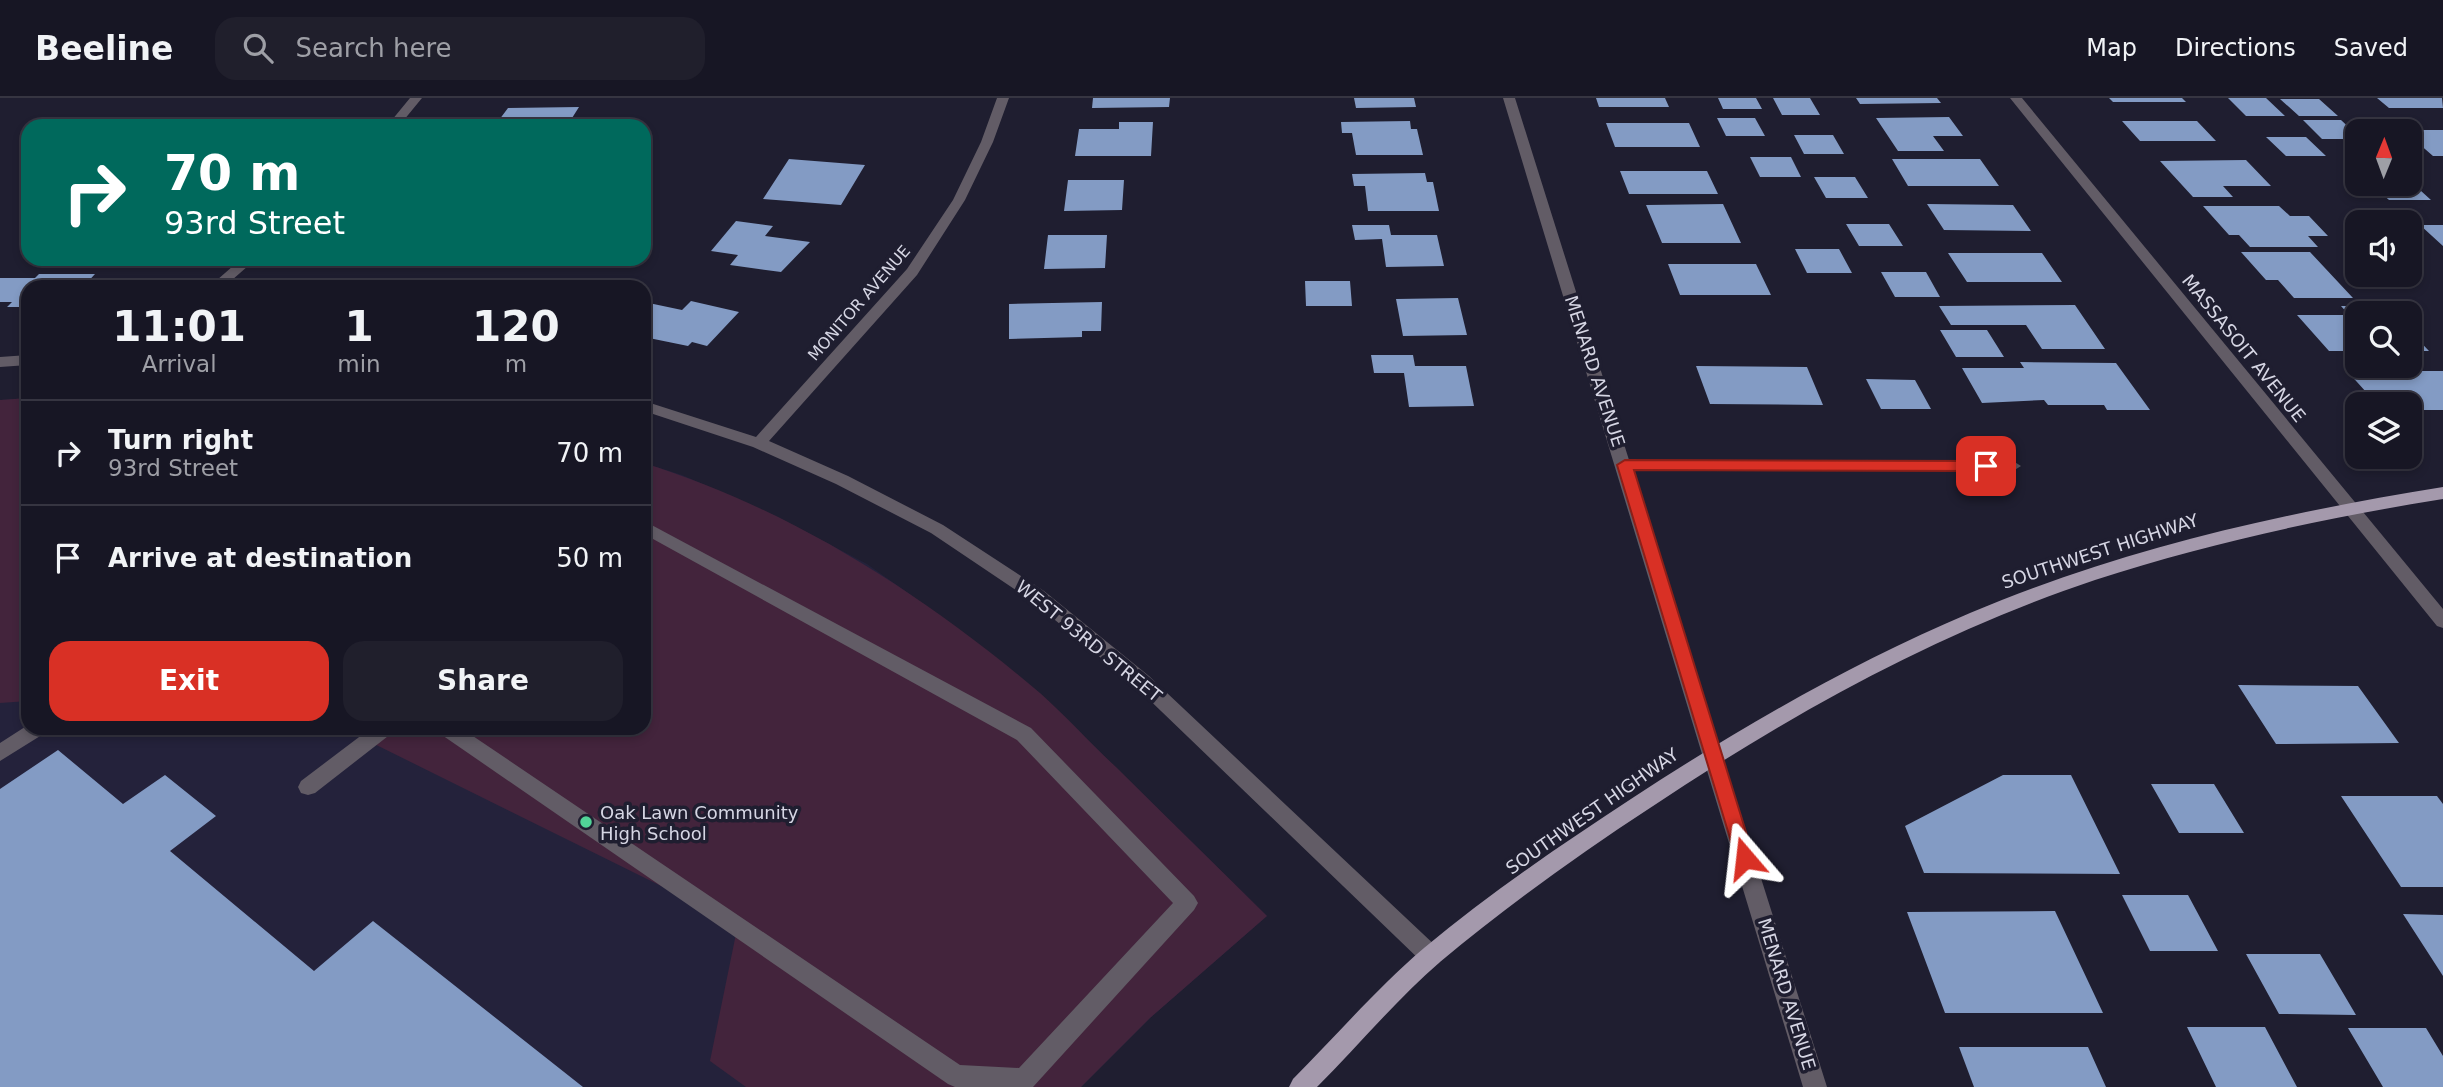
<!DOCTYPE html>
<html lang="en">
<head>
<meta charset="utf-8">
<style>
  :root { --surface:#171624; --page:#201f2c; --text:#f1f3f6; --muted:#9e9fa6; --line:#363541; --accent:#d93025 }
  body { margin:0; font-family:"DejaVu Sans",sans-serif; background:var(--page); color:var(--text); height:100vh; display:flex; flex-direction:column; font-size:26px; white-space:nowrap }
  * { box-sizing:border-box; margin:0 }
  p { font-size:23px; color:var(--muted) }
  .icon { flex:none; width:38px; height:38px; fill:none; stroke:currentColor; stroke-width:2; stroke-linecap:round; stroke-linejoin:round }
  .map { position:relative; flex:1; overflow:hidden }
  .panel { position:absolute; left:21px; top:182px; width:630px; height:455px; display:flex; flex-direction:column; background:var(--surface); border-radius:21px; box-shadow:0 4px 10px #0003,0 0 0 2px var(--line) }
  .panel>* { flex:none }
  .guide { position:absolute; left:21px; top:21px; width:630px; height:147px; border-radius:21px; box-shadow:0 4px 10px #0003,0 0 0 2px var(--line); background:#00695c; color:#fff; overflow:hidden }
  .needle { width:46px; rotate:1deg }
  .controls { position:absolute; left:2345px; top:21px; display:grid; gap:14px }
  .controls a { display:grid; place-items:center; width:77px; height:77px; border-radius:14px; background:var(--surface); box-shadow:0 4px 10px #0003,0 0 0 2px var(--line); font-size:35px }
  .pin { position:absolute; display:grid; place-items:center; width:60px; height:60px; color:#fff; margin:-30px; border-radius:14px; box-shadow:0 4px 10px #0006 }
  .me { position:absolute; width:77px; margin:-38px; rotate:343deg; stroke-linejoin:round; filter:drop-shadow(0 0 5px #0008) }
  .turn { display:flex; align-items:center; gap:24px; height:147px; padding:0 28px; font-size:32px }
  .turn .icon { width:91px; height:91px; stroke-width:2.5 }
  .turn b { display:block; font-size:49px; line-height:60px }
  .eta { display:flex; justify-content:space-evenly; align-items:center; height:119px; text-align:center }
  .eta b { font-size:42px; font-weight:600; line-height:49px }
  .primary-button { display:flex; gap:14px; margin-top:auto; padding:14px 28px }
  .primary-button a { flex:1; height:80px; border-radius:21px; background:var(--accent); color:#fff; font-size:28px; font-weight:600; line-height:80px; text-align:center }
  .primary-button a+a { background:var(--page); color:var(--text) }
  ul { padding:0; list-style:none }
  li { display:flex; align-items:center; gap:21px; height:105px; padding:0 28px; border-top:2px solid var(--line) }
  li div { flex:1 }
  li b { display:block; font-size:26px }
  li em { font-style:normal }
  header { display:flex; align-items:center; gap:42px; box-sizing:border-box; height:98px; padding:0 35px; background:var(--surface); border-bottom:2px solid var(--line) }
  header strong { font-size:33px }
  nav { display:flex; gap:38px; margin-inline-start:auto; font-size:24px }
  .search { width:490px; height:63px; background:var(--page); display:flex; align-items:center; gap:18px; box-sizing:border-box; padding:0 24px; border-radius:21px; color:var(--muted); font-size:26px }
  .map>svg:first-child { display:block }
  .built { fill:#24223b }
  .green { fill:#43243c }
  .building { fill:#839bc4 }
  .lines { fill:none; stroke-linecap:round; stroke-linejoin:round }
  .service { fill:#625c66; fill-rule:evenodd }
  .minor { fill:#625c66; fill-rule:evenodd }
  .primary { fill:#a499ac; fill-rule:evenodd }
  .route { fill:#d93025; stroke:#8d1f18; stroke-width:2 }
  .poi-dot { fill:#51d397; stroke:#1f1e30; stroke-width:2.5 }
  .labels { text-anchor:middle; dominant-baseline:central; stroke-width:7; stroke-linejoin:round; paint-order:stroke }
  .far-street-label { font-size:16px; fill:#d6d6e4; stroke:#1f1e30 }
  .street-label { font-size:18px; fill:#d6d6e4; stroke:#1f1e30 }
  .poi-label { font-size:18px; fill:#d6d6e4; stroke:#1f1e30; text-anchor:start }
</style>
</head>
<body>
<header>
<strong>Beeline</strong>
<div class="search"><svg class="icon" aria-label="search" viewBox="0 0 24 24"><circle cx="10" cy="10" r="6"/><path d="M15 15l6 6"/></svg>Search here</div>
<nav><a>Map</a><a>Directions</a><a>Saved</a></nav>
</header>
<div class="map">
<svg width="2443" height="989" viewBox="0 0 2443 989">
  <rect width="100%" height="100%" fill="#1f1e30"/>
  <path class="built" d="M28 300V630H644V365L682 377 776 418 867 466 949 524 1041 596 1267 818 1150 920 1081 989H0V302Z"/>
  <path class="green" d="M28 300V603L0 605V302Z
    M644 365C791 411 923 496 1040 595 1066 618 1090 645 1116 669 1166 719 1217 768 1267 818L1150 920 1081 989H746L710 963 738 826 342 630H644Z"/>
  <path class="building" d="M1093 0H1170L1169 9 1092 10Z
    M1354 0H1414L1416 9 1356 10Z
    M1596 0H1665L1669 9H1599Z
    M1718 0H1756L1762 11H1723Z
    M1773 0H1810L1820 17H1782Z
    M1856 0H1937L1941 5 1860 6Z
    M2109 0H2182L2186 4H2113Z
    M2228 0H2266L2285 18H2246Z
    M2377 0H2442L2443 10H2389Z
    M2280 1H2319L2338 18H2299Z
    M579 9 567 28H477L482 22H499L508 10Z
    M1949 19 1963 38H1933L1944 53H1898L1876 20Z
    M1717 20H1755L1765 38H1726Z
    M235 22H284L279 28H230Z
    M2303 22H2341L2357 37V41H2322Z
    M1410 23 1411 31H1417L1423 57H1356L1352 35H1342L1341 24Z
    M2122 23H2197L2216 43H2140Z
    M1119 24H1153L1151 58H1075L1079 31H1119Z
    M1606 25H1689L1700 49H1615Z
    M2410 32H2443V58H2433L2410 38Z
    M1794 37H1833L1844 56H1804Z
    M2266 39H2306L2326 58H2286Z
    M1750 59H1791L1801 79H1760Z
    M789 61 865 67 841 107 763 101Z
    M1892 61H1980L1999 88H1908Z
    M2246 62 2271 88H2223L2233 99H2193L2160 63Z
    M1620 73H1707L1718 96H1629Z
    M1425 75 1427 84H1433L1439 113H1368L1365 88H1354L1352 76Z
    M1814 79H1855L1868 100H1826Z
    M1068 82H1124L1122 112 1064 113Z
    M2410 83 2431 102H2389L2371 86Z
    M1723 106 1741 145H1662L1646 107Z
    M1927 106 2013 107 2031 133 1944 132Z
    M2203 108H2279L2290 118H2309L2328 138H2308L2318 149H2250L2239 137H2229Z
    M736 123 773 128 765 138 810 144 781 174 730 167 738 157 711 153Z
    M1846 126H1889L1903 148H1859Z
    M1352 127H1389L1391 137H1437L1444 168 1386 169 1382 141 1355 142Z
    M2420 127H2443V148Z
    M1048 137H1107L1105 170 1044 171Z
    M1795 151H1839L1852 175H1807Z
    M2241 154H2310L2353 200H2294L2278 182H2266Z
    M1948 155H2042L2062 184H1967Z
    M1668 166H1756L1771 197H1680Z
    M1881 174H1926L1940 199H1895Z
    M39 176H95L83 189H28V209H7L12 204H0V180H35Z
    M1305 183H1350L1352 208H1306Z
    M1458 200 1467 237 1403 238 1396 201Z
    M691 203 739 214 707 248 692 244 688 248 644 239V204L682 212Z
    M1102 204 1101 233H1082V239L1009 241V206Z
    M2075 207 2105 251H2042L2026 227H1951L1939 208Z
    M2341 208H2386L2393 215H2357V253H2329L2297 217H2349Z
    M1940 232H1987L2004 259H1956Z
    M2410 233 2429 253H2410Z
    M1371 257H1413L1415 268H1466L1474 308 1409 309 1404 275H1374Z
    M2020 264 2116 265 2150 312H2107L2104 307H2048L2044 302 1982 305 1962 270H2024Z
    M1696 268 1807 269 1823 307 1710 306Z
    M2347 273H2443V312H2410V306H2377Z
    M1866 281 1915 282 1931 311H1881Z
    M2238 587 2358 588 2399 645 2276 646Z
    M58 652 123 706 165 677 216 718 170 753 314 873 373 823 583 989H0V691Z
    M2003 677H2071L2120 776 1924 775 1905 728Z
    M2151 686H2214L2244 735H2179Z
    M2341 698H2437L2443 706V789H2401Z
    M2122 797H2188L2218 853H2150Z
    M2055 813 2103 915H1945L1907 814Z
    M2403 816 2443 817V878Z
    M2246 856H2320L2356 917 2279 916Z
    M2187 929H2265L2297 989H2216Z
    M2348 930H2426L2443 958V989H2383Z
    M1959 949H2088L2106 989H1974Z"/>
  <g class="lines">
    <path class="service" d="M646 424 1031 630 1194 798 1198 805 1194 812 1033 989H955L948 986 439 635 436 630H461L960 967 1019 970 1173 805 1017 642 644 436Z
      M28 627V630H48L45 635 0 663V645Z
      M371 630H395L392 635 315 695 308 697 301 695 298 689 301 683Z"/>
    <path class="minor" d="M410 0H422L399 28H387Z
      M997 0H1009L993 44 965 102 917 177 769 343 848 378 943 427 1044 493 1149 578 1439 851 1442 858 1439 865 1431 868 1423 865 1135 588 1032 503 931 435 836 386 753 349 644 313V303L756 339 907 171 953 102 981 44Z
      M1503 0H1515L1629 362 2013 363 2021 368 2013 373 1632 372 1827 989H1803Z
      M2010 0H2022L2443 511V530L2437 528Z
      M241 161H256L224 189H209Z
      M28 257V267L0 269V259Z"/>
    <path class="primary" d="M2443 389V401C2325 420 2209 445 2095 482 1936 535 1789 617 1650 710 1578 757 1507 808 1440 864 1398 900 1357 949 1317 989H1289L1293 981C1336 938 1378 889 1424 850 1490 795 1562 746 1634 699 1741 629 1852 565 1970 515 2121 451 2282 415 2443 389Z"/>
  </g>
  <path class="route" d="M1625 362 1986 363 1993 368 1986 373 1634 372 1754 760 1752 766H1738L1736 760 1617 367Z"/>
  <circle class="poi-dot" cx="586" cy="724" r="7"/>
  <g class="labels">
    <g class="far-street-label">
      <text transform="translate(859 205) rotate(-49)">MONITOR AVENUE</text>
    </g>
    <g class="street-label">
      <text transform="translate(2244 250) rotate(51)">MASSASOIT AVENUE</text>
      <text transform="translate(1595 273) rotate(72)">MENARD AVENUE</text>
      <text transform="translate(2100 453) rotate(-18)">SOUTHWEST HIGHWAY</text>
      <text transform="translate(1089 543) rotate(39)">WEST 93RD STREET</text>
      <text transform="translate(1592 713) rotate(-35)">SOUTHWEST HIGHWAY</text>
      <text transform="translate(1787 896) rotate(73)">MENARD AVENUE</text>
    </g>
    <g class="poi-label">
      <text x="600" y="714">Oak Lawn Community<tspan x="600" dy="21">High School</tspan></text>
    </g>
  </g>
</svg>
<div class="controls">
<a><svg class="needle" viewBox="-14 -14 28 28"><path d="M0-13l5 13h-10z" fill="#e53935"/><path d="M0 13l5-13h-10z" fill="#9e9fa6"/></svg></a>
<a><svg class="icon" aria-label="sound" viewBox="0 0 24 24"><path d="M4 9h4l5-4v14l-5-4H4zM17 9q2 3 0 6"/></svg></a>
<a><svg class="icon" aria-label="search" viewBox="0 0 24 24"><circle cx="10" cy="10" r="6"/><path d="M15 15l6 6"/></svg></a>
<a><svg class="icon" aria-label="layers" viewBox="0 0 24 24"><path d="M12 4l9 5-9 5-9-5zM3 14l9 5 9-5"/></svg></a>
</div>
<div class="pin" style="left:1986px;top:368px;background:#d93025"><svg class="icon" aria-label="arrive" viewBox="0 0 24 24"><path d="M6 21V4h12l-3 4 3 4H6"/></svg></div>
<svg class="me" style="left:1745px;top:760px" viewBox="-20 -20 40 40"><path d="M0-17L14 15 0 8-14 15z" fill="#d93025" stroke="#fff" stroke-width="4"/></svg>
<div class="guide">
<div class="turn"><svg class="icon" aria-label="right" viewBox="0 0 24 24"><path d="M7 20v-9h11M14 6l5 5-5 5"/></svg><div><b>70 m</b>93rd Street</div></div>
</div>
<section class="panel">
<div class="eta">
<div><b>11:01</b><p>Arrival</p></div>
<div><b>1</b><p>min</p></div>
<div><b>120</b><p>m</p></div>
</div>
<ul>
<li><svg class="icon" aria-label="right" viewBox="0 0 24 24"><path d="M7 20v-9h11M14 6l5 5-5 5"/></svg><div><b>Turn right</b><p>93rd Street</p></div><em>70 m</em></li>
<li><svg class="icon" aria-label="arrive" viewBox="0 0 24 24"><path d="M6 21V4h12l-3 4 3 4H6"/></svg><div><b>Arrive at destination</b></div><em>50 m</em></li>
</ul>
<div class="primary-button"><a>Exit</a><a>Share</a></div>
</section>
</div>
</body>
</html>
